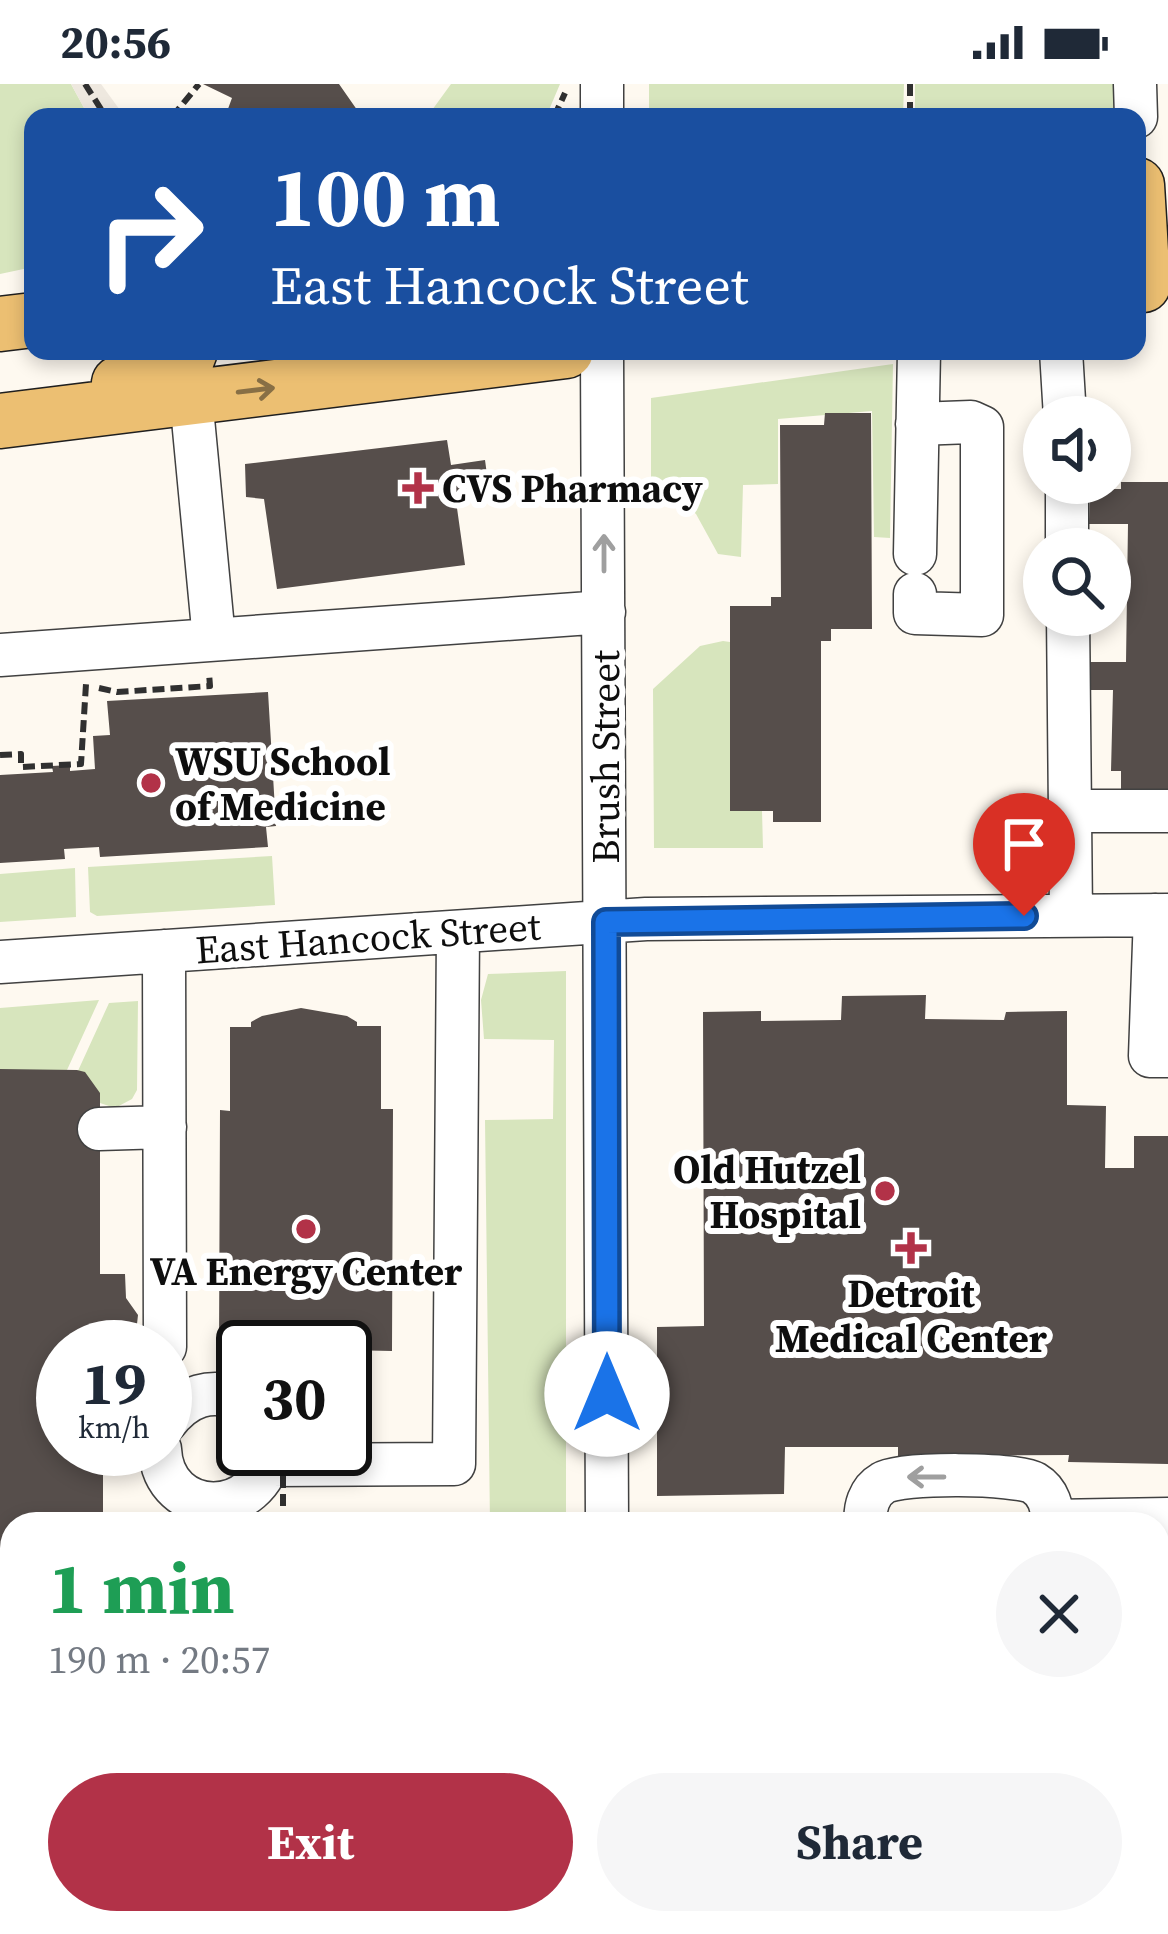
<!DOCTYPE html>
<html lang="en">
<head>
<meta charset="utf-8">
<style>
  :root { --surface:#fff; --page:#f6f6f7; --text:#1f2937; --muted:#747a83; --accent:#b23248 }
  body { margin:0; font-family:"Source Serif 4",serif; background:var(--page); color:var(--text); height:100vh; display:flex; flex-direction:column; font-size:45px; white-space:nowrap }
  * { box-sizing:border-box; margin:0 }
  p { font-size:39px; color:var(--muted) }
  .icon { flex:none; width:66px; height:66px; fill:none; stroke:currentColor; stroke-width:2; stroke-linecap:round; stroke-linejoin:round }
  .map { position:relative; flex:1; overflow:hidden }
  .drawer { position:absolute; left:0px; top:1428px; width:1170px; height:423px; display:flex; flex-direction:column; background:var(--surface); border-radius:36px 36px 0 0; box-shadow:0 6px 18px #0003 }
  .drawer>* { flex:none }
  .guide { position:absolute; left:24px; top:24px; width:1122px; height:252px; border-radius:24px; box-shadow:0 6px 18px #0003; background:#1a4fa0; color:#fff; overflow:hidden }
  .tools { position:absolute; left:1023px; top:312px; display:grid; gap:24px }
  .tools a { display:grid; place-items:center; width:108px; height:108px; border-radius:50%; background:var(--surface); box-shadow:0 6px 18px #0003; font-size:60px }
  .speed { position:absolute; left:36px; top:1236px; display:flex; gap:24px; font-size:60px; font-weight:700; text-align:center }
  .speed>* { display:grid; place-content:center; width:156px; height:156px; border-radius:50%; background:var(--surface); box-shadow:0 6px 18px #0003; line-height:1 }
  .speed small { font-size:30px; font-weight:400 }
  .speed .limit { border:6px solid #111; border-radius:18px; background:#fff; color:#111 }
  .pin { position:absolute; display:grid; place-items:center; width:102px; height:102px; color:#fff; margin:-123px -51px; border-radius:50% 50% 50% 0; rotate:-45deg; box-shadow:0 0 12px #0007 }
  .pin .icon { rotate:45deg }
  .me { position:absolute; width:132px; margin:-66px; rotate:0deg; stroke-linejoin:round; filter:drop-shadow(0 0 9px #0008) }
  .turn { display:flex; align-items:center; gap:42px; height:252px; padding:0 48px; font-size:54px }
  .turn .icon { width:156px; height:156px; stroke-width:2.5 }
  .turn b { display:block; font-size:84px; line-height:102px }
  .round { display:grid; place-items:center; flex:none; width:126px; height:126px; border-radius:63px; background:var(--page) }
  .headline { display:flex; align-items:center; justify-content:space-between; height:204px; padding:0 48px }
  h1 { font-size:72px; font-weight:700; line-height:90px; color:#1e9e55 }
  .primary-button { display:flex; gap:24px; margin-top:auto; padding:24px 48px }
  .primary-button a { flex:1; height:138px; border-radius:72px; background:var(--accent); color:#fff; font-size:48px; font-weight:700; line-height:138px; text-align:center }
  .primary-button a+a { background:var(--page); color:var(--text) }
  .status { display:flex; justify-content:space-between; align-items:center; height:84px; padding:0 60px; background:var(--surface); direction:ltr }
  .status svg { height:33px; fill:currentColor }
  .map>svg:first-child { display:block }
  .green { fill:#d7e5bd }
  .plaza { fill:#eee8df }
  .building { fill:#564e4b }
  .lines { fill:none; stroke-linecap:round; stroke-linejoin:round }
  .minor-casing { stroke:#414141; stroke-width:45 }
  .major-casing { stroke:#1f1f1f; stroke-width:57 }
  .path { stroke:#303030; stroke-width:6; stroke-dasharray:12 6; stroke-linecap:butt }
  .minor { stroke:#fff; stroke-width:42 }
  .major { stroke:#ecbf72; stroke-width:54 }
  .path-bridge { stroke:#303030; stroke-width:6; stroke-dasharray:12 6; stroke-linecap:butt }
  .oneway { stroke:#886f45 }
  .oneway2 { stroke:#9f9f9f }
  .route-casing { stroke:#114b97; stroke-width:30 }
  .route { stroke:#1a73e8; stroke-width:21 }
  .poi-dot { fill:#b23248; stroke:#fff; stroke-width:4.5 }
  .labels { text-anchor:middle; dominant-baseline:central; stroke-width:12; stroke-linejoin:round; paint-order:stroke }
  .poi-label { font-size:39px; font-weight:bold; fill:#0e0e0e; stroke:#fff; text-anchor:start }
  .street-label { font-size:39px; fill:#0e0e0e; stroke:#fff }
</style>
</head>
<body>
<div class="status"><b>20:56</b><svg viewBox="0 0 49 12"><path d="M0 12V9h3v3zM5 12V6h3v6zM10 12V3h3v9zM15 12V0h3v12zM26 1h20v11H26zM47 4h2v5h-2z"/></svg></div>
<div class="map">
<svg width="1168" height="1850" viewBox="0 0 1168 1850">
  <rect width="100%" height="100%" fill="#fef9f0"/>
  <path class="green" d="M0 0H71L89 33H33V183L0 190Z
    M451 0H560L546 33H427Z
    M649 0H904L903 33H649Z
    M915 0H1117L1118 33H915Z
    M893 280 890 454 874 453 872 327 778 335V400L743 401 741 473 718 470 696 430 651 393V314Z
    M723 557 730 558 762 727 763 764H654L653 605 700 562Z
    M272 772 275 821 97 832 90 828 88 783Z
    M75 784 76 833 0 838V790Z
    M566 887V1440H490L485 1036 553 1035 554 956 484 955 481 916 488 890Z
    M99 916 67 986H0V924Z
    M138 917 137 1006 132 1015 115 1024 100 1019 77 989 109 919Z"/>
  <path class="plaza" d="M71 0H101L125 33H89Z"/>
  <path class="building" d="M203 0H339L362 33H225L232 14Z
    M825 329H871L872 545H831V557H821V738H773V727H730V522H771V513H781L780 341H824Z
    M447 356 451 381 485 376 490 413 456 417 465 481 277 505 264 415 246 413 245 380Z
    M1121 398H1168V709H1121V687H1111L1113 606H1089L1090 578H1126L1128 440H1089L1090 405H1121Z
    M268 608 276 742 266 743 268 763 100 773 99 763 64 765 65 775 0 779V691L53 688 52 682 70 681V687L95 685 93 652 110 651 107 617Z
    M926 911 925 935 1004 936 1006 928 1067 927V1021L1106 1022 1105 1084H1134V1052H1168V1380L1068 1378 1069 1371 898 1372V1363H785L784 1410 657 1412V1243L704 1242 703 928 761 927V937L841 936 842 912Z
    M301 924 347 932 357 938V942H381V1025H393L392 1267 345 1266V1263L219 1266 220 1026 230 1027V943H251V938L262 932Z
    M0 985 77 986 85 988 100 1009V1190H125L126 1214 138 1231 136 1249 126 1262 63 1263V1365H103V1440H12V1795H0Z
    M1158 1499H1168V1747H1158Z
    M11 1839H503L492 1850H11Z"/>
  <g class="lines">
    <defs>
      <path id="minor" d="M602 0V33
        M1135 0 1136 33
        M602 267 607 1440
        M1061 267 1065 333
        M191 314 214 555
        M1067 399V465
        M915 470 919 267
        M915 510V529L982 531V343L971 338 917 340
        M1068 531 1071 831
        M0 571 604 528
        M1070 727H1168
        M1155 831 1150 972H1168
        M164 867 165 1263
        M0 878 646 835 1168 831
        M99 1045 165 1043
        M165 1339C186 1311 211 1303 243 1316
        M160 1365C163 1437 262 1438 271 1365
        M269 1381 454 1380 458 848
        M1052 1437 1168 1435
        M866 1440C864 1424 869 1407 883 1399 900 1388 1017 1389 1034 1399 1049 1408 1053 1424 1052 1440
        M608 1839V1850
        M879 1839V1850"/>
      <path id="major" d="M1137 101 1143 201
        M0 240 33 236
        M119 299 185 280 190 267
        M0 337 566 267"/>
    </defs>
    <use href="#minor" class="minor-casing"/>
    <use href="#major" class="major-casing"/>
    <path class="path" d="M85 0 106 33
      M910 0V33
      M172 33 199 0
      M554 33 565 9
      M99 604 117 608 210 602 209 589
      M0 671 21 670V683L81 680 86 600"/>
    <use href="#minor" class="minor"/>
    <use href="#major" class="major"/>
    <path class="path-bridge" d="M283 1440V1365"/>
  </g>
  <defs><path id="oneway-shaft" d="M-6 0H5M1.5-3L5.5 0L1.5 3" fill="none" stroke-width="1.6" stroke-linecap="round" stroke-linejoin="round" transform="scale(3)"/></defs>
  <use class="oneway" href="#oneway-shaft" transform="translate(256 306) rotate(-7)"/>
  <g class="oneway2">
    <use href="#oneway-shaft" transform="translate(604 469) rotate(-90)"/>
    <use href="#oneway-shaft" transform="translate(926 1393) rotate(180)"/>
  </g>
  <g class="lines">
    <defs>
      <path id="route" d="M607 1310 606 838 1024 832"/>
    </defs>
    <use href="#route" class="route-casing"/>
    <use href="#route" class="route"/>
  </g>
  <g class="poi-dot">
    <path d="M412 386h12v12h12v12h-12v12h-12v-12h-12v-12h12z"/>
    <circle cx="151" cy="699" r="12"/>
    <circle cx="885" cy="1107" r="12"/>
    <circle cx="306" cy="1145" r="12"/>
    <path d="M905 1146h12v12h12v12h-12v12h-12v-12h-12v-12h12z"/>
  </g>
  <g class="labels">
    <g class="poi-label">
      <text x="442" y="404">CVS Pharmacy</text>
      <text x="175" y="677">WSU School<tspan x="175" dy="45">of Medicine</tspan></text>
      <text x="861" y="1085" text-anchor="end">Old Hutzel<tspan x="861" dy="45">Hospital</tspan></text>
      <text x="306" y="1187" text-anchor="middle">VA Energy Center</text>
      <text x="911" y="1209" text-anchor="middle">Detroit<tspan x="911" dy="45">Medical Center</tspan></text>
    </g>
    <g class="street-label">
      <text transform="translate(605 673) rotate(-90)">Brush Street</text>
      <text transform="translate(368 854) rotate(-4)">East Hancock Street</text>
    </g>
  </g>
</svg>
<div class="tools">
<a><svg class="icon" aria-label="sound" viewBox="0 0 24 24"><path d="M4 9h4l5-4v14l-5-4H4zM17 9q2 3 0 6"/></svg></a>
<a><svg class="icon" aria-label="search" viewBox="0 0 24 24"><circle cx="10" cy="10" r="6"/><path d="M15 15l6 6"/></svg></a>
</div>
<div class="speed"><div>19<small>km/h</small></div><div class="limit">30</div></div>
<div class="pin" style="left:1024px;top:832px;background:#d93025"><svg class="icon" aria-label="arrive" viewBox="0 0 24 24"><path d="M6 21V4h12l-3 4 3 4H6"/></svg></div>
<svg class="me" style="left:607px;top:1310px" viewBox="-20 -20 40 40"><circle r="19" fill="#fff"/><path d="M0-13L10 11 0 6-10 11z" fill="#1a73e8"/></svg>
<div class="guide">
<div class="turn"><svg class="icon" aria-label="right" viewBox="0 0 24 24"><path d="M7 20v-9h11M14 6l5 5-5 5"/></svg><div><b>100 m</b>East Hancock Street</div></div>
</div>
<section class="drawer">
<div class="headline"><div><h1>1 min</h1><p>190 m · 20:57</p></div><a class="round"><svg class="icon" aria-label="close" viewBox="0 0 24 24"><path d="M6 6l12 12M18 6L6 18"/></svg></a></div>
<div class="primary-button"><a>Exit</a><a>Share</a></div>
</section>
</div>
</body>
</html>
